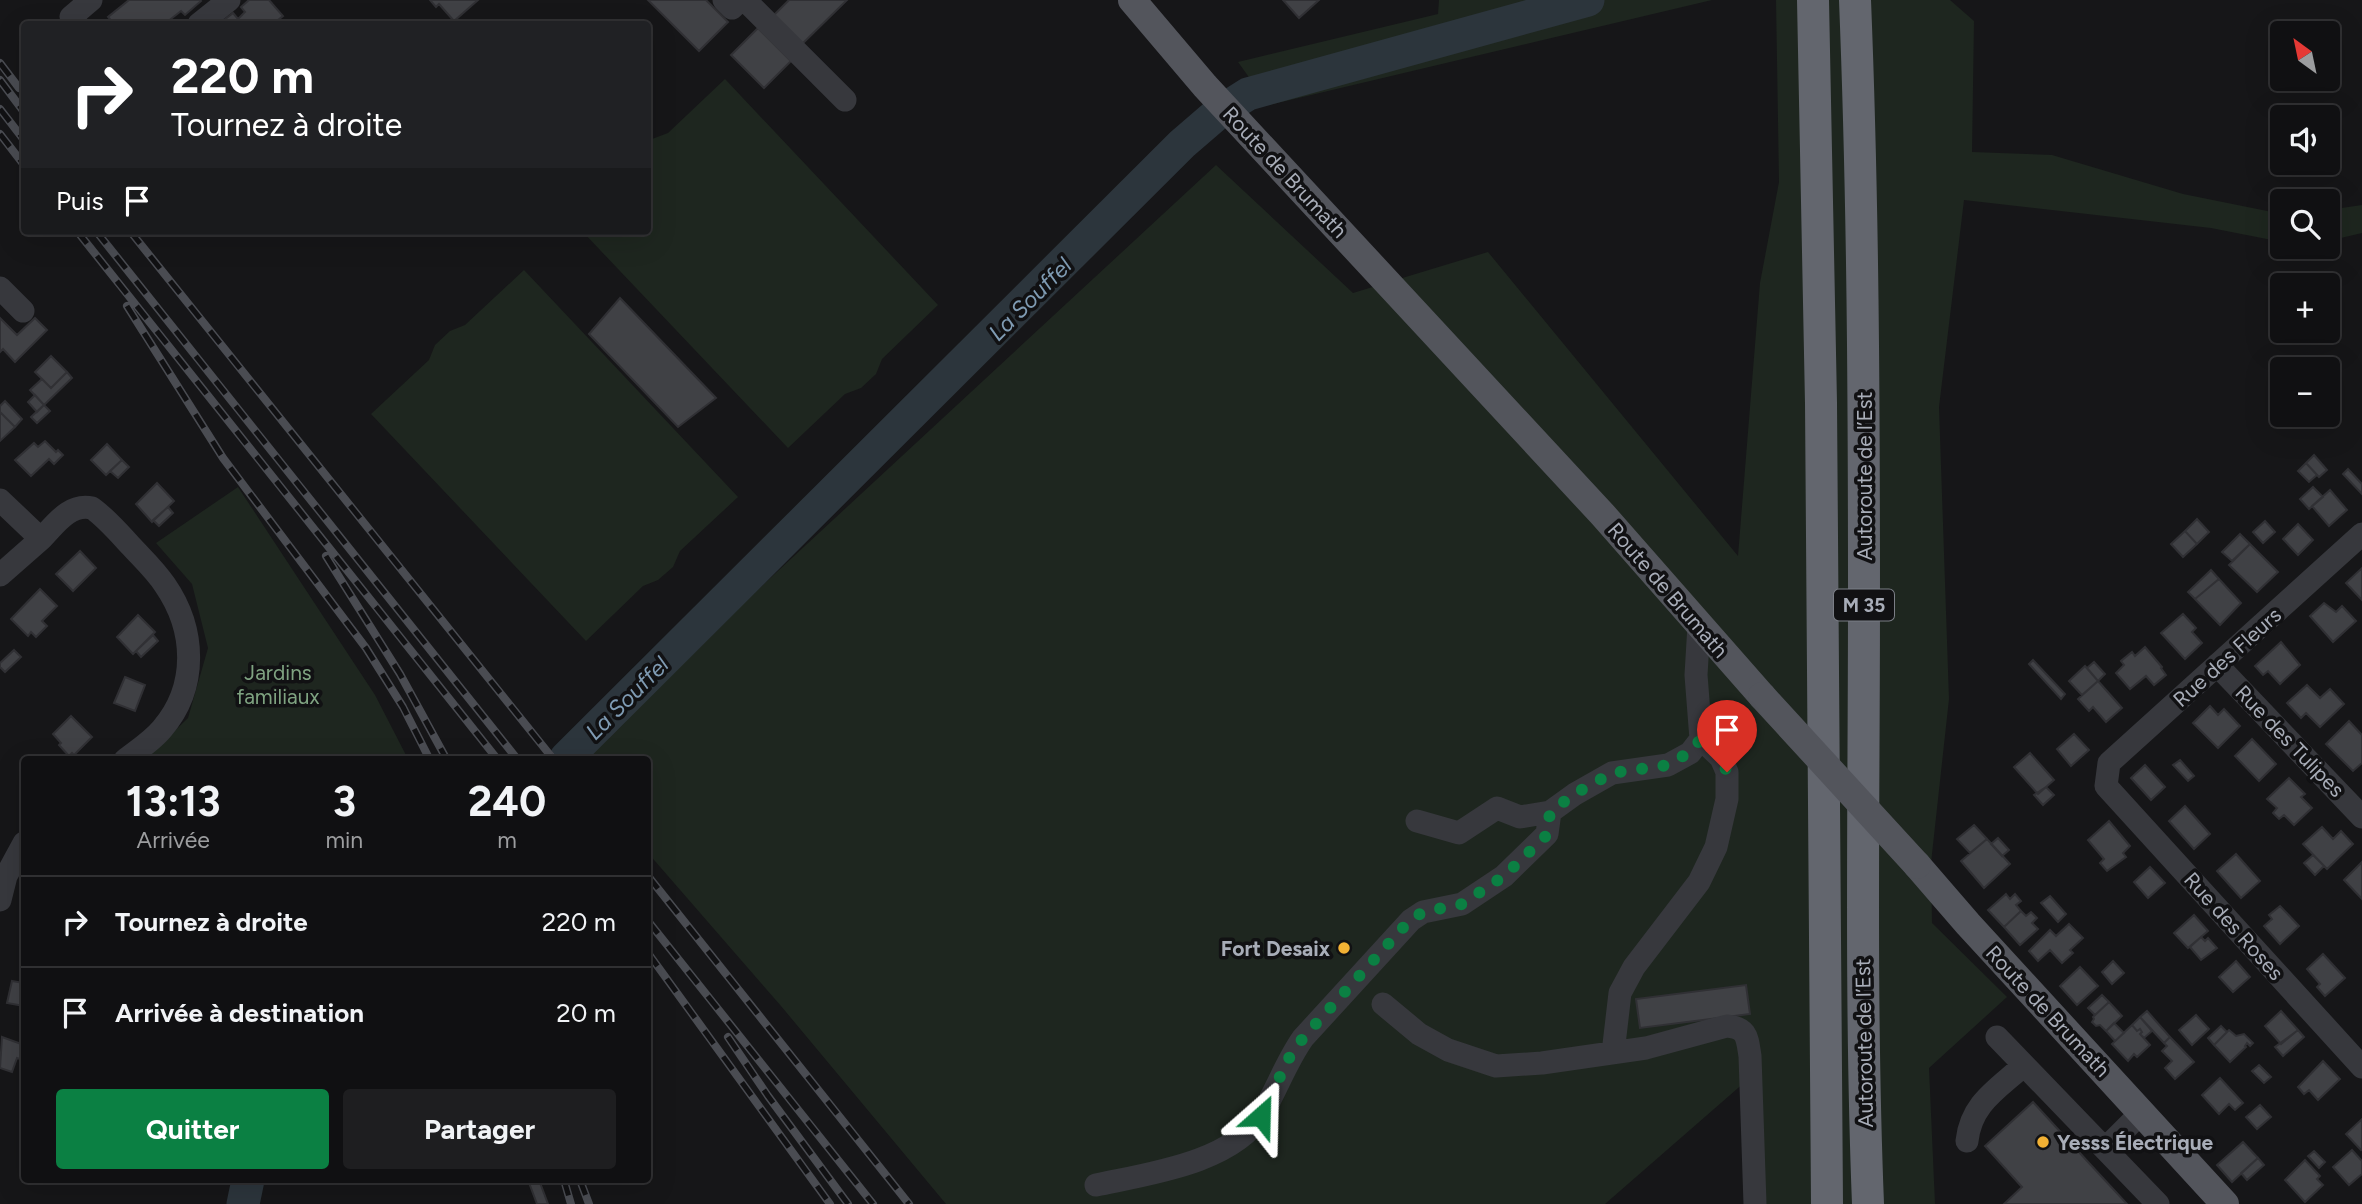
<!DOCTYPE html>
<html lang="fr">
<head>
<meta charset="utf-8">
<style>
  :root { --surface:#101012; --page:#1e1e20; --text:#f1f3f6; --muted:#9c9d9f; --line:#303032; --accent:#0b8043 }
  body { margin:0; font-family:Figtree,sans-serif; background:var(--page); color:var(--text); height:100vh; display:flex; flex-direction:column; font-size:26px; white-space:nowrap }
  * { box-sizing:border-box; margin:0 }
  p { font-size:23px; color:var(--muted) }
  .icon { flex:none; width:38px; height:38px; fill:none; stroke:currentColor; stroke-width:2; stroke-linecap:round; stroke-linejoin:round }
  .map { position:relative; flex:1; overflow:hidden }
  .sheet { position:absolute; left:21px; top:756px; width:630px; height:427px; display:flex; flex-direction:column; background:var(--surface); border-radius:7px; box-shadow:0 7px 28px #0002,0 0 0 2px var(--line) }
  .sheet>* { flex:none }
  .banner { position:absolute; left:21px; top:21px; width:630px; height:214px; border-radius:7px; box-shadow:0 7px 28px #0002,0 0 0 2px var(--line); background:#202124; color:#fff; overflow:hidden }
  .needle { width:46px; rotate:327deg }
  .controls { position:absolute; left:2270px; top:21px; display:grid; gap:14px }
  .controls a { display:grid; place-items:center; width:70px; height:70px; border-radius:7px; background:var(--surface); box-shadow:0 7px 28px #0002,0 0 0 2px var(--line); font-size:35px }
  .pin { position:absolute; display:grid; place-items:center; width:60px; height:60px; color:#fff; margin:-72px -30px; border-radius:50% 50% 50% 0; rotate:-45deg; box-shadow:0 0 7px #0007 }
  .pin .icon { rotate:45deg }
  .me { position:absolute; width:77px; margin:-38px; rotate:25deg; stroke-linejoin:round; filter:drop-shadow(0 0 5px #0008) }
  .turn { display:flex; align-items:center; gap:24px; height:147px; padding:0 35px; font-size:32px }
  .turn .icon { width:91px; height:91px; stroke-width:2.5 }
  .turn b { display:block; font-size:49px; line-height:60px }
  .then { display:flex; align-items:center; height:66px; padding:0 35px; background:#0003; gap:14px; font-size:26px }
  .eta { display:flex; justify-content:space-evenly; align-items:center; height:119px; text-align:center }
  .eta b { font-size:42px; font-weight:700; line-height:49px }
  .button { display:flex; gap:14px; margin-top:auto; padding:14px 35px }
  .button a { flex:1; height:80px; border-radius:7px; background:var(--accent); color:#fff; font-size:28px; font-weight:700; line-height:80px; text-align:center }
  .button a+a { background:var(--page); color:var(--text) }
  ul { padding:0; list-style:none }
  li { display:flex; align-items:center; gap:21px; height:91px; padding:0 35px; border-top:2px solid var(--line) }
  li div { flex:1 }
  li b { display:block; font-size:26px }
  li em { font-style:normal }
  .map>svg:first-child { display:block }
  .green { fill:#1e261f }
  .lines { fill:none; stroke-linecap:round; stroke-linejoin:round }
  .river { stroke:#2c353c; stroke-width:33 }
  .building { fill:#404145; stroke:#303034; stroke-width:2 }
  .minor { stroke:#37383d; stroke-width:23 }
  .major { stroke:#53555c; stroke-width:28 }
  .highway { stroke:#63666e; stroke-width:32 }
  .rail-casing { stroke:#4a4c52; stroke-width:8 }
  .rail { stroke:#111113; stroke-width:5; stroke-dasharray:16; stroke-linecap:butt }
  .major-bridge { stroke:#53555c; stroke-width:28 }
  .route { stroke:#0b8043; stroke-width:12; stroke-dasharray:0 21.6 }
  .poi-dot { fill:#f2b134; stroke:#111113; stroke-width:2.5 }
  .labels { text-anchor:middle; dominant-baseline:central; stroke-width:7; stroke-linejoin:round; paint-order:stroke }
  .shield { fill:#111113; stroke:#7b7e86; stroke-width:2 }
  .shield-label { font-size:19px; font-weight:bold; fill:#a8adb8 }
  .street-label { font-size:21px; fill:#a8adb8; stroke:#111113 }
  .park-label { font-size:21px; fill:#7fa381; stroke:#111113 }
  .poi-label { font-size:21px; font-weight:bold; fill:#a8adb8; stroke:#111113; text-anchor:end }
  .water-label { font-size:23px; font-style:italic; fill:#7f9bb3; stroke:#111113 }
</style>
</head>
<body>
<div class="map">
<svg width="2362" height="1204" viewBox="0 0 2362 1204">
  <rect width="100%" height="100%" fill="#161618"/>
  <path class="green" d="M1439 0H1712L1269 105 1238 62 1438 14Z
    M1776 0H1950L1974 21 1972 152 2052 155 2183 194 2282 214V242L2211 228 1964 200 1939 407 1949 699 1931 863 1932 923 2007 997 1929 1068 1935 1204H1765L1753 1075 1605 1204H946L781 1006 648 853V760H574L1216 165 1353 293 1488 252 1738 556 1760 283 1779 182Z
    M725 79 938 305 882 359 876 374 861 388 845 394 788 448 582 231H648V144L652 139 668 133Z
    M2362 205V233L2328 241V210Z
    M524 270 738 497 680 551 673 567 658 580 643 586 586 641 371 414 429 360 435 345 450 331 465 325Z
    M238 487 375 695 408 759 145 760 188 718 208 648 192 584 156 543Z"/>
  <g class="lines">
    <path class="river" d="M566 758 1182 144 1218 113 1248 94 1588 0
      M243 1204 248 1180"/>
  </g>
  <path class="building" d="M129 0H200L201 1 185 15 181 11 167 22 169 24H114L108 17Z
    M249 0H269L283 16 273 24H219L233 13 238 19 245 12 241 7Z
    M430 0H478L454 21 439 4 436 7Z
    M648 0H706L728 22 699 51Z
    M789 0H847L798 48 770 19Z
    M1283 0H1319L1299 18Z
    M758 28 791 61 764 88 731 55Z
    M620 298 716 398 678 427 589 334Z
    M0 318 17 335 35 318 47 330 15 362 3 349 0 352Z
    M51 356 67 372 51 388 35 372Z
    M67 372 72 378 44 405 30 390 42 379 51 388Z
    M35 395 44 405 37 412 28 402Z
    M5 401 22 419 15 427 0 412V406Z
    M44 405 50 411 37 423 31 417Z
    M0 412 15 427 0 441Z
    M45 441 56 452 58 450 63 455 54 464 49 459 31 476 15 460 34 443 38 447Z
    M107 444 122 460 106 475 91 460Z
    M2314 455 2327 470 2319 477 2306 463Z
    M122 460 129 467 118 478 110 471Z
    M2306 463 2317 475 2309 482 2298 471Z
    M2348 469 2362 484V494L2343 474Z
    M157 483 174 501 152 522 136 504Z
    M2313 487 2323 497 2309 509 2300 499Z
    M2330 490 2347 510 2329 526 2312 506Z
    M168 507 173 513 159 526 153 520Z
    M2197 519 2209 532 2197 544 2185 531Z
    M2265 521 2275 532 2263 543 2253 532Z
    M2298 524 2313 540 2298 555 2283 539Z
    M2185 531 2197 544 2183 557 2171 544Z
    M2240 534 2250 544 2232 561 2222 552Z
    M2250 544 2278 572 2257 592 2229 565Z
    M80 551 96 568 73 591 56 574Z
    M2362 568V600L2346 583Z
    M2211 570 2219 579 2195 599 2188 592Z
    M2219 579 2241 603 2220 625 2195 599Z
    M40 589 57 606 42 621 47 626 36 637 31 632 28 636 11 619Z
    M2324 603 2336 612 2342 606 2356 621 2333 642 2310 616Z
    M2183 614 2196 628 2192 632 2202 643 2185 659 2161 633Z
    M138 615 155 632 133 654 117 637Z
    M153 635 158 641 141 657 136 651Z
    M2281 642 2300 665 2280 684 2268 671 2263 675 2255 666Z
    M2145 647 2162 667 2161 668 2166 675 2154 685 2146 676 2130 689 2116 673 2124 665 2121 661 2132 652 2135 656Z
    M14 650 21 657 5 672 0 667V663Z
    M2033 660 2065 694 2061 699 2029 664Z
    M2094 662 2105 674 2098 681 2087 668Z
    M2085 666 2098 681 2082 695 2069 681Z
    M125 677 145 685 135 711 114 703Z
    M2098 681 2122 708 2106 722 2093 707 2089 711 2078 699Z
    M2307 685 2320 698 2330 689 2344 704 2320 727 2306 713 2301 718 2287 703Z
    M2210 706 2218 715 2224 709 2240 726 2218 748 2193 723Z
    M71 716 92 737 74 755 72 753 69 756 59 745 61 743 53 734Z
    M2349 721 2362 735V763L2353 771 2326 744Z
    M2074 734 2089 750 2071 766 2057 749Z
    M2252 739 2276 764 2259 781 2235 756Z
    M2030 753 2054 780 2038 794 2014 767Z
    M2180 760 2194 776 2188 781 2173 765Z
    M2145 765 2165 787 2151 800 2131 778Z
    M2289 778 2305 794 2301 797 2312 808 2294 825 2284 815 2279 819 2273 813 2277 808 2267 799Z
    M2046 787 2054 795 2043 805 2034 795Z
    M2185 806 2210 834 2194 849 2169 821Z
    M2109 821 2130 846 2123 853 2126 857 2107 871 2100 863 2104 859 2088 840Z
    M1974 825 1987 839 1970 853 1957 839Z
    M2322 827 2333 839 2341 831 2353 844 2327 869 2303 844Z
    M1998 838 2009 850 2002 856 1991 844Z
    M1987 839 2010 864 1984 888 1961 861Z
    M2236 854 2260 881 2241 898 2217 871Z
    M2313 855 2324 866 2315 875 2304 863Z
    M2362 862V899L2344 880Z
    M2150 867 2165 883 2148 898 2134 882Z
    M2006 894 2010 899 2015 894 2021 901 2016 905 2021 911 2004 927 1988 910Z
    M2050 896 2066 914 2058 922 2041 903Z
    M2280 906 2299 926 2280 944 2264 926 2272 919 2269 915Z
    M2021 911 2026 916 2031 912 2037 918 2032 923 2038 929 2020 945 2004 927Z
    M2194 915 2208 931 2188 948 2174 933Z
    M2069 924 2083 938 2070 950 2073 953 2062 963 2050 950 2038 961 2029 951 2050 930 2056 936Z
    M2201 937 2205 941 2208 938 2217 948 2201 960 2190 947Z
    M2323 954 2345 978 2325 996 2317 987 2320 984 2307 969Z
    M2113 961 2124 973 2112 984 2102 972Z
    M2236 961 2250 977 2233 992 2219 977Z
    M2080 967 2098 986 2077 1005 2060 986Z
    M12 981 24 983V1006L7 1003Z
    M1746 985 1750 1014 1640 1028 1636 999Z
    M2102 995 2109 1002 2095 1015 2088 1008Z
    M2109 1002 2122 1016 2106 1031 2100 1025 2096 1026 2092 1022 2094 1019 2093 1017Z
    M2147 1011 2170 1037 2164 1043 2140 1017Z
    M2281 1011 2298 1030 2281 1044 2265 1026Z
    M2196 1015 2209 1029 2192 1045 2179 1030Z
    M2140 1017 2152 1031 2144 1038 2140 1034 2142 1032 2140 1029 2137 1031 2132 1025Z
    M2114 1023 2124 1033 2115 1041 2106 1031Z
    M2132 1025 2137 1031 2140 1029 2142 1032 2140 1034 2150 1045 2137 1057 2134 1054 2128 1061 2112 1044Z
    M2221 1026 2227 1032 2214 1045 2208 1038Z
    M2229 1030 2236 1036 2244 1034 2253 1043 2250 1046 2247 1043 2245 1046 2246 1047 2230 1062 2214 1045Z
    M2298 1030 2304 1037 2283 1056 2275 1047Z
    M2 1037 24 1045 23 1060 17 1058 12 1072 0 1068Z
    M2170 1037 2194 1062 2175 1079 2165 1068 2172 1061 2162 1051 2167 1046 2164 1043Z
    M2323 1061 2340 1079 2318 1100 2309 1090 2304 1094 2298 1087Z
    M2259 1065 2271 1077 2264 1083 2252 1071Z
    M2220 1078 2243 1103 2235 1110 2229 1104 2219 1114 2202 1095Z
    M2033 1102 2089 1163 2127 1204H2004L2022 1187 1985 1146Z
    M2260 1105 2271 1117 2257 1129 2246 1117Z
    M2362 1119V1149L2361 1150 2346 1134Z
    M2243 1142 2258 1158 2232 1182 2217 1165Z
    M2352 1150 2362 1161V1174L2349 1185 2333 1167Z
    M2314 1151 2325 1162 2319 1168 2308 1156Z
    M2258 1158 2264 1165 2247 1180 2241 1173Z
    M2305 1160 2320 1176 2317 1179 2323 1185 2305 1202 2285 1180Z
    M528 1180H539L548 1204H537Z"/>
  <g class="lines">
    <path class="minor" d="M724 0 732 8 740 0
      M745 0 845 100
      M77 24 71 17 91 0
      M199 24 229 0
      M0 288 23 311
      M0 500 41 539 0 575
      M2362 534 2109 763 2106 786 2362 1067
      M41 539C55 525 69 503 92 508 106 518 118 532 130 545 142 558 155 570 165 585 196 630 198 687 162 729 152 741 138 750 125 760
      M2217 665 2362 817
      M1417 821 1459 833 1497 808 1520 817 1550 812 1575 794 1612 773 1668 765 1690 753 1701 739 1696 675 1699 625
      M0 900 6 876 24 843
      M1383 1004 1419 1034 1448 1050 1496 1066 1542 1063 1646 1048 1727 1026C1748 1028 1747 1038 1750 1056L1755 1204
      M1997 1037 2024 1065
      M1613 1053 1620 993 1634 967 1699 882 1716 847 1727 799V772L1721 758 1701 739
      M1967 1141C1971 1103 1998 1089 2024 1065L2158 1204
      M2105 1149 2142 1112
      M1096 1185C1147 1174 1233 1163 1262 1114 1277 1089 1286 1062 1303 1038L1411 920 1423 912 1462 904 1504 876 1547 834 1550 812"/>
    <path class="major" d="M1132 0 1205 86 1603 515 1762 696
      M1917 865 1968 924 2225 1204"/>
    <path class="highway" d="M1813 0 1821 403 1827 1204
      M1855 0C1863 199 1864 399 1864 599 1864 801 1860 1002 1868 1204"/>
    <defs>
      <path id="rail" d="M0 63 19 88
        M0 80 24 112
        M0 109 24 140
        M0 134 24 165
        M77 231 498 760
        M96 231 518 760
        M130 231 554 760
        M127 306 223 458 366 648 403 707 430 760
        M326 556 400 674 447 760
        M648 876 909 1204
        M648 921 873 1204
        M648 953 830 1204
        M728 1037 768 1096 848 1204
        M564 1180 571 1204
        M580 1180 589 1204"/>
    </defs>
    <use href="#rail" class="rail-casing"/>
    <use href="#rail" class="rail"/>
    <path class="major-bridge" d="M1762 696 1917 865"/>
  </g>
  <g class="lines">
    <path class="route" d="M1261 1116 1289 1058 1303 1038 1410 920 1423 912 1462 904 1504 876 1547 835 1550 812 1576 793 1612 773 1668 765 1690 752 1701 739 1721 758 1727 772"/>
  </g>
  <g class="poi-dot">
    <circle cx="1344" cy="948" r="7"/>
    <circle cx="2043" cy="1142" r="7"/>
  </g>
  <g class="labels">
    <rect class="shield" x="1834" y="589.5" width="60" height="31" rx="5"/>
    <g class="shield-label">
      <text x="1864" y="605">M 35</text>
    </g>
    <g class="street-label">
      <text transform="translate(1285 172) rotate(47)">Route de Brumath</text>
      <text transform="translate(1864 476) rotate(-90)">Autoroute de l’Est</text>
      <text transform="translate(1668 590) rotate(49)">Route de Brumath</text>
      <text transform="translate(2227 657) rotate(-42)">Rue des Fleurs</text>
      <text transform="translate(2290 741) rotate(46)">Rue des Tulipes</text>
      <text transform="translate(2234 926) rotate(48)">Rue des Roses</text>
      <text transform="translate(2048 1011) rotate(47)">Route de Brumath</text>
      <text transform="translate(1864 1043) rotate(-91)">Autoroute de l’Est</text>
    </g>
    <g class="park-label">
      <text x="278" y="672">Jardins<tspan x="278" dy="24">familiaux</tspan></text>
    </g>
    <g class="poi-label">
      <text x="1330" y="948">Fort Desaix</text>
      <text x="2057" y="1142" text-anchor="start">Yesss Électrique</text>
    </g>
    <g class="water-label">
      <text transform="translate(1030 299) rotate(-45)">La Souffel</text>
      <text transform="translate(627 698) rotate(-45)">La Souffel</text>
    </g>
  </g>
</svg>
<div class="controls">
<a><svg class="needle" viewBox="-14 -14 28 28"><path d="M0-13l5 13h-10z" fill="#e53935"/><path d="M0 13l5-13h-10z" fill="#9c9d9f"/></svg></a>
<a><svg class="icon" aria-label="sound" viewBox="0 0 24 24"><path d="M4 9h4l5-4v14l-5-4H4zM17 9q2 3 0 6"/></svg></a>
<a><svg class="icon" aria-label="search" viewBox="0 0 24 24"><circle cx="10" cy="10" r="6"/><path d="M15 15l6 6"/></svg></a>
<a>+</a>
<a>−</a>
</div>
<div class="pin" style="left:1727px;top:772px;background:#d93025"><svg class="icon" aria-label="arrive" viewBox="0 0 24 24"><path d="M6 21V4h12l-3 4 3 4H6"/></svg></div>
<svg class="me" style="left:1261px;top:1116px" viewBox="-20 -20 40 40"><path d="M0-17L14 15 0 8-14 15z" fill="#0b8043" stroke="#fff" stroke-width="4"/></svg>
<div class="banner">
<div class="turn"><svg class="icon" aria-label="right" viewBox="0 0 24 24"><path d="M7 20v-9h11M14 6l5 5-5 5"/></svg><div><b>220 m</b>Tournez à droite</div></div>
<div class="then">Puis<svg class="icon" aria-label="arrive" viewBox="0 0 24 24"><path d="M6 21V4h12l-3 4 3 4H6"/></svg></div>
</div>
<section class="sheet">
<div class="eta">
<div><b>13:13</b><p>Arrivée</p></div>
<div><b>3</b><p>min</p></div>
<div><b>240</b><p>m</p></div>
</div>
<ul>
<li><svg class="icon" aria-label="right" viewBox="0 0 24 24"><path d="M7 20v-9h11M14 6l5 5-5 5"/></svg><div><b>Tournez à droite</b></div><em>220 m</em></li>
<li><svg class="icon" aria-label="arrive" viewBox="0 0 24 24"><path d="M6 21V4h12l-3 4 3 4H6"/></svg><div><b>Arrivée à destination</b></div><em>20 m</em></li>
</ul>
<div class="button"><a>Quitter</a><a>Partager</a></div>
</section>
</div>
</body>
</html>
